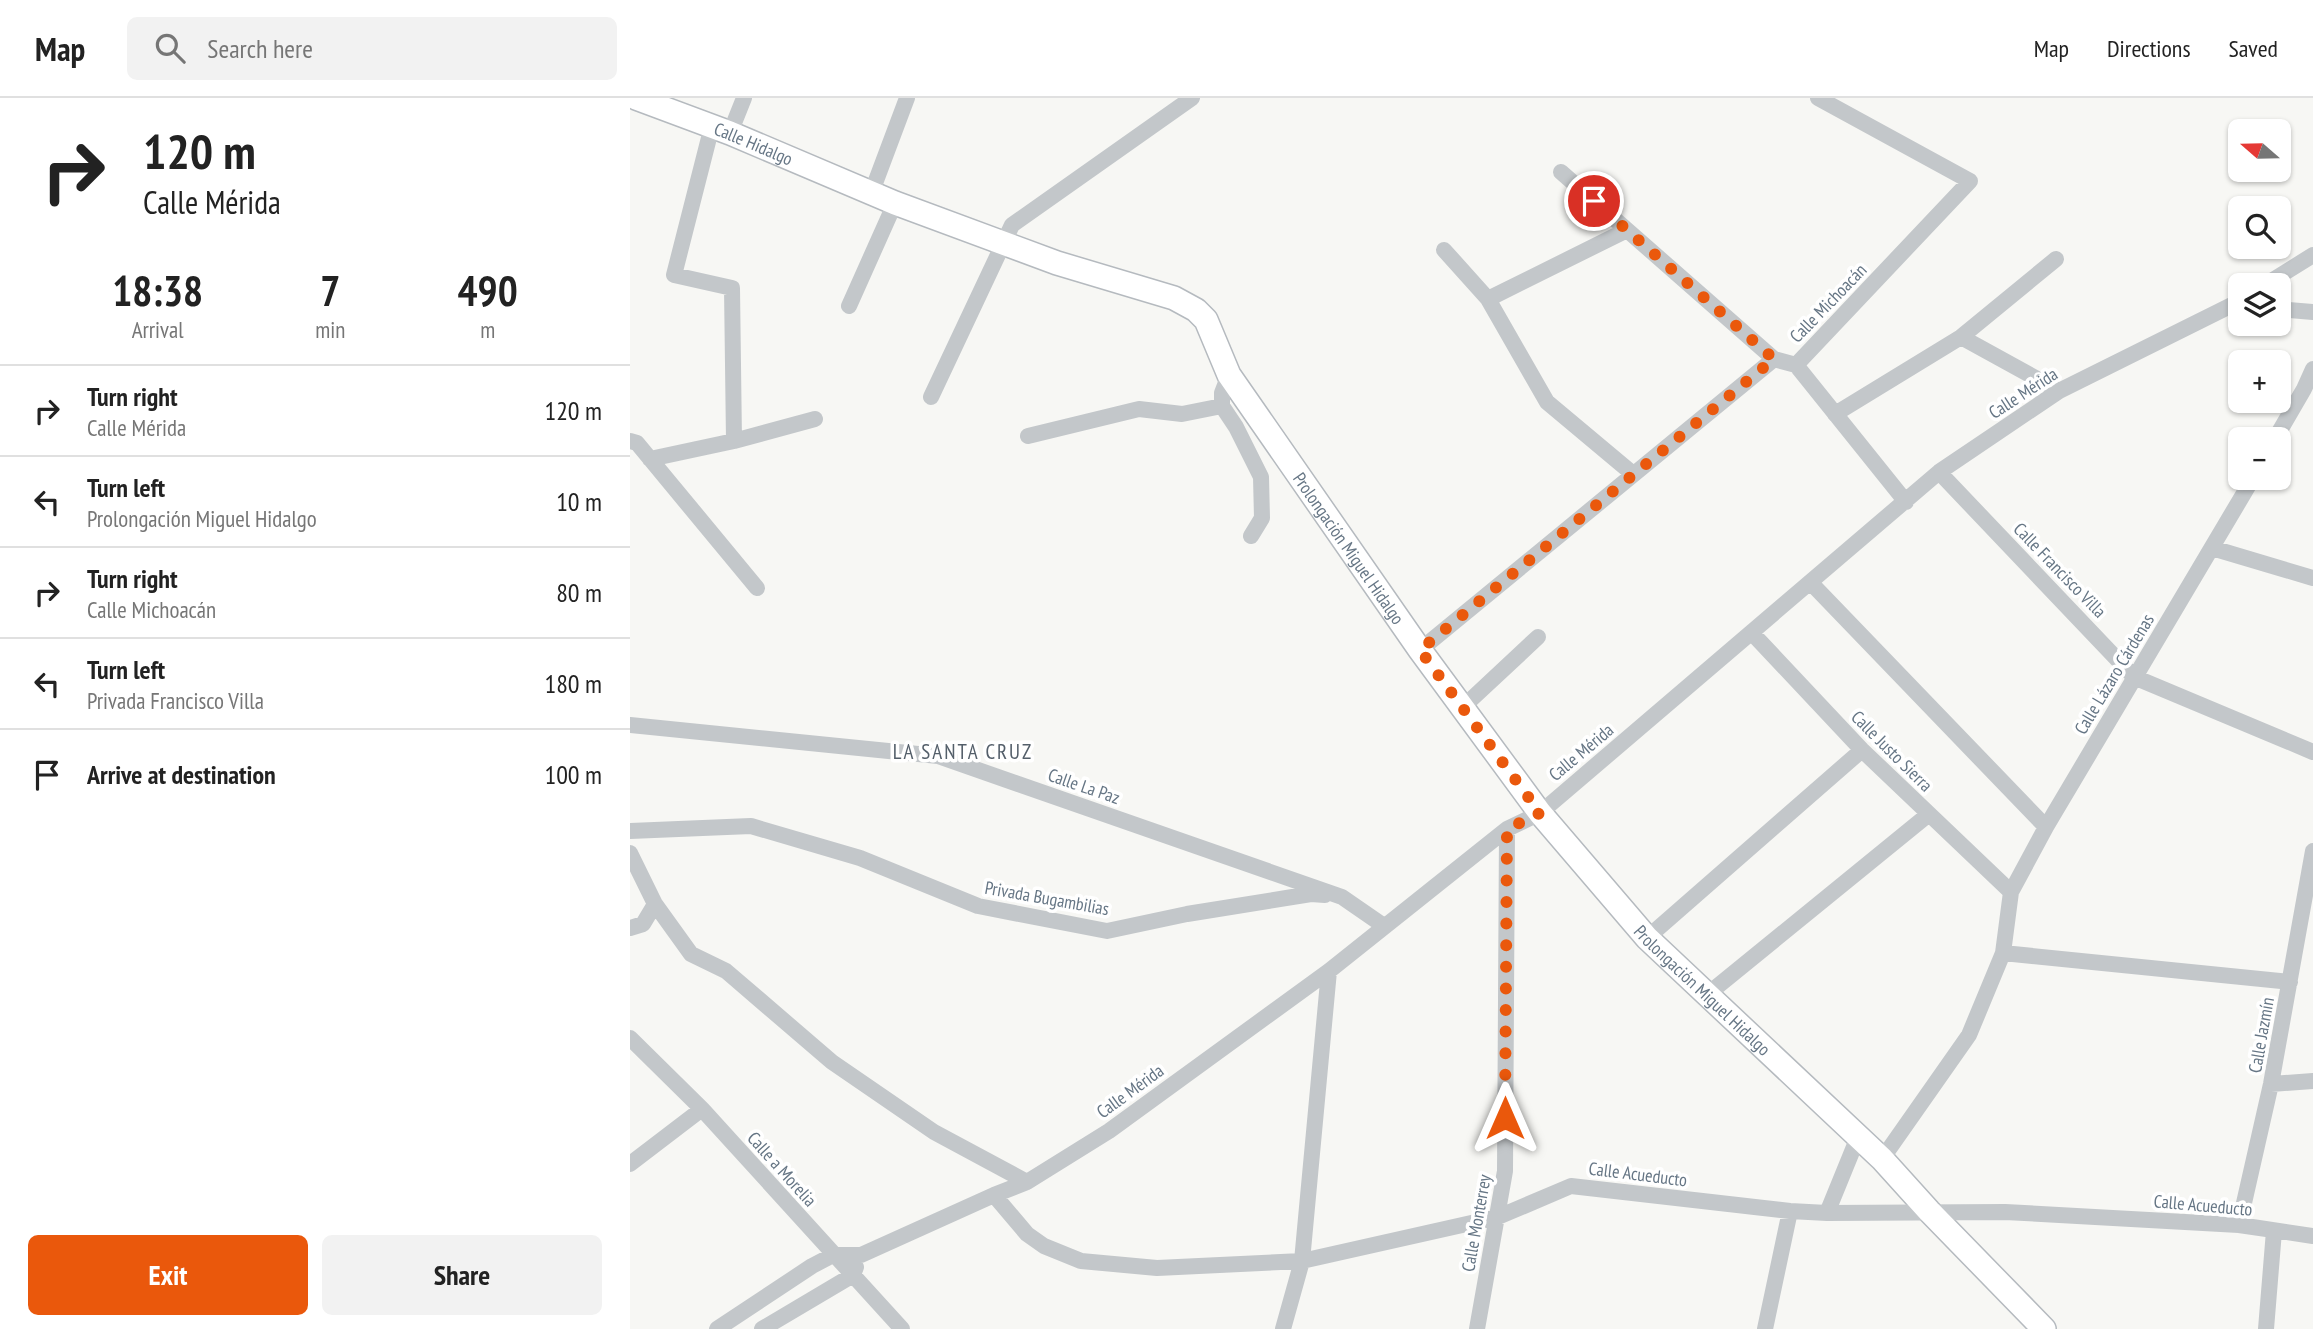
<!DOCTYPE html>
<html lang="en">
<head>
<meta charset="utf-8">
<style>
  :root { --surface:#fff; --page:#f2f2f2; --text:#222; --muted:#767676; --line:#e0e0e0; --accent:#ea580c }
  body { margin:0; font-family:"PT Sans Narrow",sans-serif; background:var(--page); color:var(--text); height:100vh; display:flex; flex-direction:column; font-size:26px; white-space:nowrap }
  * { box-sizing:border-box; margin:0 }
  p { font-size:23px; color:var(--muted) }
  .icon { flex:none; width:38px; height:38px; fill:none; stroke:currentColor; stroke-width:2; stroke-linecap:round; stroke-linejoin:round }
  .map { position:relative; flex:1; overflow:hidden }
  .panel { display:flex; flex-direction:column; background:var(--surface); width:630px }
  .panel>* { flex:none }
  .hud { background:#fff; color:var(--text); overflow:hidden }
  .needle { width:46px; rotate:290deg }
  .buttons { position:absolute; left:1598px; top:21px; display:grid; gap:14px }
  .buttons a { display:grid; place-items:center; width:63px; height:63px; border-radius:10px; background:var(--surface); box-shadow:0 2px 5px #0004; font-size:35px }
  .pin { position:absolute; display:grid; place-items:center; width:60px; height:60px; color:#fff; margin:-30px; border:4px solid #fff; border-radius:50%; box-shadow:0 2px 7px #0007 }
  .me { position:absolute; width:77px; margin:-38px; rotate:0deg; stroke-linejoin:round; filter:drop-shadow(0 0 5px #0008) }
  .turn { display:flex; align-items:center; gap:24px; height:147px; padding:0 28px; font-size:32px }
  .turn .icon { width:91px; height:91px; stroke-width:2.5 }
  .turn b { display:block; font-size:49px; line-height:60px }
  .eta { display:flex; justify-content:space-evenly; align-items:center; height:119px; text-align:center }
  .eta b { font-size:42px; font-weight:700; line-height:49px }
  .cta { display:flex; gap:14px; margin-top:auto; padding:14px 28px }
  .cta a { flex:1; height:80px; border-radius:10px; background:var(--accent); color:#fff; font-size:28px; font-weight:700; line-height:80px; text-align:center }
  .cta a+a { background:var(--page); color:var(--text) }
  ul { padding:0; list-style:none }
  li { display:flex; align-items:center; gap:21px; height:91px; padding:0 28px; border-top:2px solid var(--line) }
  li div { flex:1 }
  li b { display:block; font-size:26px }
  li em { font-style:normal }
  header { display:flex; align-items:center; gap:42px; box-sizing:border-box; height:98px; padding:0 35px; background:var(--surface); border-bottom:2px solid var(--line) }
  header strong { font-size:33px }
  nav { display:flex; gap:38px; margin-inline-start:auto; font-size:24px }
  .search { width:490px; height:63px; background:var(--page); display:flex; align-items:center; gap:18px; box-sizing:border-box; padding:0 24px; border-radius:10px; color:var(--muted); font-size:26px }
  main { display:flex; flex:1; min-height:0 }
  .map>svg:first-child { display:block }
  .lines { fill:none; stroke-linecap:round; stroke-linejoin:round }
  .secondary-casing { stroke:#b5babf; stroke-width:26 }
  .street { stroke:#c3c7ca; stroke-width:16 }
  .secondary { stroke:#fff; stroke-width:23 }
  .route { stroke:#ea580c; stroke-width:12; stroke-dasharray:0 21.6 }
  .labels { text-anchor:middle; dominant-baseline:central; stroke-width:7; stroke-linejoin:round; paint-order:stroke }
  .street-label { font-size:18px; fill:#667685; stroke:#fff }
  .quarter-label { font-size:21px; letter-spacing:2px; fill:#545f6a; stroke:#fff }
</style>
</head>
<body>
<header>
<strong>Map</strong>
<div class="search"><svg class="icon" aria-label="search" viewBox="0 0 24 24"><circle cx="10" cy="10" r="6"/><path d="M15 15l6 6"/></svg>Search here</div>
<nav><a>Map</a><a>Directions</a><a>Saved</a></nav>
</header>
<main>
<section class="panel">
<div class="hud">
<div class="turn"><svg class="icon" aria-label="right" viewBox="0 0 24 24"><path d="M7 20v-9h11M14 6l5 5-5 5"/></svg><div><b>120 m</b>Calle Mérida</div></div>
</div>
<div class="eta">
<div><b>18:38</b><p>Arrival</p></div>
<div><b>7</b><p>min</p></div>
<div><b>490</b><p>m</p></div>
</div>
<ul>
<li><svg class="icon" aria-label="right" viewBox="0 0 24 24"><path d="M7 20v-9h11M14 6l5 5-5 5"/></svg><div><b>Turn right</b><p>Calle Mérida</p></div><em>120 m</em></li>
<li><svg class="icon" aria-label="left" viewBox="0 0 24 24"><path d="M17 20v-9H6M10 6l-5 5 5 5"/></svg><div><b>Turn left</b><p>Prolongación Miguel Hidalgo</p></div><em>10 m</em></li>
<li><svg class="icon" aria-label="right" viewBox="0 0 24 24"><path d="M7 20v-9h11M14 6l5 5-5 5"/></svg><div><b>Turn right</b><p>Calle Michoacán</p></div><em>80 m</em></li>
<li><svg class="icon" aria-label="left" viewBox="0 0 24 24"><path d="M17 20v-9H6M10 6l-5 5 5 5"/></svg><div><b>Turn left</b><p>Privada Francisco Villa</p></div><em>180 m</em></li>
<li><svg class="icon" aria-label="arrive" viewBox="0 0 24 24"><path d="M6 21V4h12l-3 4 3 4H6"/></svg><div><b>Arrive at destination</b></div><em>100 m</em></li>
</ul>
<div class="cta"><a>Exit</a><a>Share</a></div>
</section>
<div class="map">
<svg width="1683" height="1231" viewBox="0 0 1683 1231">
  <rect width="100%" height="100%" fill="#f7f7f4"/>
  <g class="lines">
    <defs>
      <g id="secondary">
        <path id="s1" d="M6 0 100 35 265 105 427 165 544 200 566 212 576 222 599 277 790 552 910 715 1017 840 1252 1061 1299 1113 1414 1231"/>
      </g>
    </defs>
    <use href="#secondary" class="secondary-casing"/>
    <path class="street" d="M82 28 44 177 102 190 104 343
      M100 35 114 0
      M931 74 1144 261
      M241 96 277 0
      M814 152 858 201 917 304 1003 376
      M1635 187 1683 157
      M858 201 997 132
      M219 208 265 105
      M1648 211 1683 214
      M1331 239 1429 293
      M1166 267 1276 404
      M599 277 592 295V308L606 329 631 379 632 420 621 438
      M301 299 382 127 562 0
      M1205 316 1331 239 1426 161
      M398 338 509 311 552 316 592 308
      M1645 341 1674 291 1683 271
      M0 343 7 345 127 490
      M20 361 104 343 185 321
      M1309 374 1504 579 1683 654
      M1582 450 1683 480
      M1181 485 1416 729
      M1122 535 1232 652 1381 794
      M790 552 1144 261 1166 267 1340 83 1188 0
      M833 609 908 539
      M0 627 308 658 712 799 754 828
      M0 733 121 728 230 760 348 808 477 833 557 816 681 796 695 797
      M0 755 25 806 61 856 96 873 202 964 304 1034 397 1084
      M0 830 13 826 25 806
      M1017 840 1232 652
      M1373 855 1660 884
      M1078 896 1299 716
      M0 940 72 1011 272 1231
      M1641 986 1683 983
      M1252 1061 1339 937 1373 855 1381 794 1416 729 1623 380
      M0 1066 72 1011
      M364 1097 397 1136 414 1148 451 1163 527 1170 672 1163 868 1119 941 1088 1160 1113 1197 1115 1375 1114 1609 1127 1683 1138
      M1197 1115 1228 1039
      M1609 1127 1641 986 1683 753
      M87 1231 182 1168 203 1157H231L364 1097 397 1084 479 1033 699 873 877 731 910 715 1309 374 1429 293 1610 203
      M132 1231 223 1177 226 1169
      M653 1231 672 1163 699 873
      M847 1231 875 1073 877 731
      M1135 1231 1160 1113
      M1636 1231 1644 1133"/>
    <use href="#secondary" class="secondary"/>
  </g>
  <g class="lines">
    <path class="route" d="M875 1020 877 731 910 715 790 552 1144 261 964 103"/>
  </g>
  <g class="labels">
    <g class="street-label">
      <text stroke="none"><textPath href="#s1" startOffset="126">Calle Hidalgo</textPath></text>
      <text transform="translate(1198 205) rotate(-46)">Calle Michoacán</text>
      <text transform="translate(1393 295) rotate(-33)">Calle Mérida</text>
      <text stroke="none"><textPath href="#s1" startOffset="884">Prolongación Miguel Hidalgo</textPath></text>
      <text transform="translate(1430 472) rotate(46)">Calle Francisco Villa</text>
      <text transform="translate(1484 576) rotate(-59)">Calle Lázaro Cárdenas</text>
      <text transform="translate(1262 653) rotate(45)">Calle Justo Sierra</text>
      <text transform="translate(951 654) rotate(-40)">Calle Mérida</text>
      <text transform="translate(454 688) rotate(19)">Calle La Paz</text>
      <text transform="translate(417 800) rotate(10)">Privada Bugambilias</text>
      <text stroke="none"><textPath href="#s1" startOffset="1451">Prolongación Miguel Hidalgo</textPath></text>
      <text transform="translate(1631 937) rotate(-80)">Calle Jazmín</text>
      <text transform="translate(500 993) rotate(-36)">Calle Mérida</text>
      <text transform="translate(152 1071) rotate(48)">Calle a Morelia</text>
      <text transform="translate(1008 1076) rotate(7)">Calle Acueducto</text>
      <text transform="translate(1573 1107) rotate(5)">Calle Acueducto</text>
      <text transform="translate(846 1125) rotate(-80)">Calle Monterrey</text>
    </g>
    <g class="quarter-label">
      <text x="333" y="653">LA SANTA CRUZ</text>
    </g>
  </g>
</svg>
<div class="buttons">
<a><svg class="needle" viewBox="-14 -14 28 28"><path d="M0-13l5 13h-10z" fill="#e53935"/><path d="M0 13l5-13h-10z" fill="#767676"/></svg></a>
<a><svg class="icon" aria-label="search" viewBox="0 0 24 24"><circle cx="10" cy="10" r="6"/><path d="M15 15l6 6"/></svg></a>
<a><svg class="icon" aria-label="layers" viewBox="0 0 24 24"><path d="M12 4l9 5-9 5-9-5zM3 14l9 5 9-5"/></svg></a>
<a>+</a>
<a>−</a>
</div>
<div class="pin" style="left:964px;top:103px;background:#d93025"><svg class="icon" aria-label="arrive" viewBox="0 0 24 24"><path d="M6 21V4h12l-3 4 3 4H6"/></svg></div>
<svg class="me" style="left:875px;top:1020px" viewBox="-20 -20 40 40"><path d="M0-17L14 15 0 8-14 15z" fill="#ea580c" stroke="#fff" stroke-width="4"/></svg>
</div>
</main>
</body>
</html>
